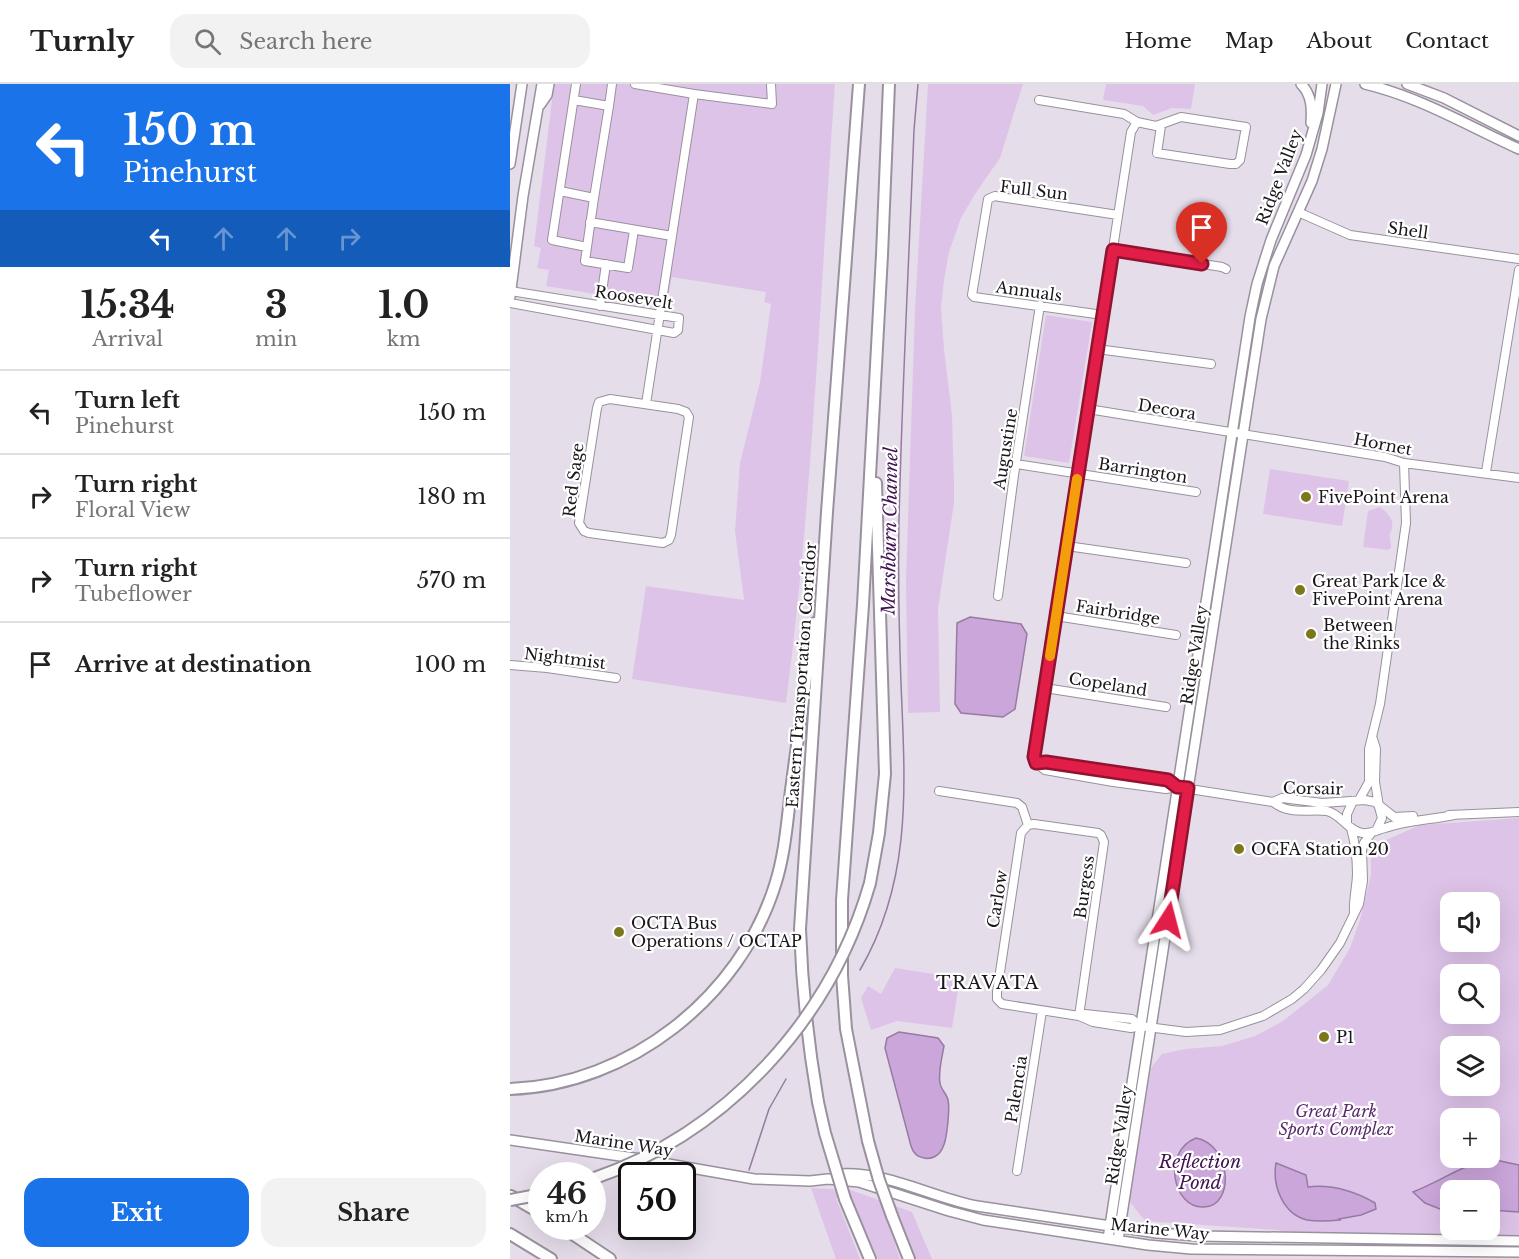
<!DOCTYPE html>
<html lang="en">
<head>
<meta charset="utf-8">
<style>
  :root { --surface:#fff; --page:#f2f2f2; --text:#222; --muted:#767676; --line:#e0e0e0; --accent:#1a73e8 }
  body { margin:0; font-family:"Libre Baskerville",serif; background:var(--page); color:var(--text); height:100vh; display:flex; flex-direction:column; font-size:22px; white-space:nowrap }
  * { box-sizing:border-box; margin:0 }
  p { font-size:20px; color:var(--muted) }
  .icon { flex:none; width:33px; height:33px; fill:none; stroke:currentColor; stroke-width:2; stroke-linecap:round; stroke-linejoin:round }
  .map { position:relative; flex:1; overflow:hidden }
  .drawer { display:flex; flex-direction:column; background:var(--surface); width:510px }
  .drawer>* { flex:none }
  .hud { background:#1a73e8; color:#fff; overflow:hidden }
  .buttons { position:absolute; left:930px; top:808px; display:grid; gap:12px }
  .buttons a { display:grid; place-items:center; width:60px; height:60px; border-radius:12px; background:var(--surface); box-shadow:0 6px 24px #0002; font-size:30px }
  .speed { position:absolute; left:18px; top:1078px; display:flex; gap:12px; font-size:30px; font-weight:700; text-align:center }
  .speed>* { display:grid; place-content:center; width:78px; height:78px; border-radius:50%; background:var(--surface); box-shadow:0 6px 24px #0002; line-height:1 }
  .speed small { font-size:15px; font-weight:400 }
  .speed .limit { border:3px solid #111; border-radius:9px; background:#fff; color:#111 }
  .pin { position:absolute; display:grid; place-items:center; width:51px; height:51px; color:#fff; margin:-62px -26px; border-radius:50% 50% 50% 0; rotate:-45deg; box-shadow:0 0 6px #0007 }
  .pin .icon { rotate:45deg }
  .me { position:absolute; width:66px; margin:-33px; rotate:9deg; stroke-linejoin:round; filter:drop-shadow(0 0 4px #0008) }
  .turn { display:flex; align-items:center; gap:21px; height:126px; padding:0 24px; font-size:27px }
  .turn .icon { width:78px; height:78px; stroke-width:2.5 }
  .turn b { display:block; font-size:42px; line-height:51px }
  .lanes { display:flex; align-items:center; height:57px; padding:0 24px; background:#0003; justify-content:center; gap:30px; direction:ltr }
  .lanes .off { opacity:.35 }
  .eta { display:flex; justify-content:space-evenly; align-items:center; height:102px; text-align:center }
  .eta b { font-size:36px; font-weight:700; line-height:42px }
  .primary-button { display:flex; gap:12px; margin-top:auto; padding:12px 24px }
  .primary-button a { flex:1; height:69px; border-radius:18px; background:var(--accent); color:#fff; font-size:24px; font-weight:700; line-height:69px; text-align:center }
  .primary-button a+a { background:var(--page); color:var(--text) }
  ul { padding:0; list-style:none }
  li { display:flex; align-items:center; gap:18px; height:84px; padding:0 24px; border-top:2px solid var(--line) }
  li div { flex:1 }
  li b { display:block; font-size:22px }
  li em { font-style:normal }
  header { display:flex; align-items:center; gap:36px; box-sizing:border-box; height:84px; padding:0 30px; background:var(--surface); border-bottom:2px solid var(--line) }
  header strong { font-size:28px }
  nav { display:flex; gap:33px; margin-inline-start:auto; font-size:21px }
  .search { width:420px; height:54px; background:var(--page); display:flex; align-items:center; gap:15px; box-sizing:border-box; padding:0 21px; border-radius:18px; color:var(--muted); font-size:22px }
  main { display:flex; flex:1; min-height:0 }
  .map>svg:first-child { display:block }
  .green { fill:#dec3e9; fill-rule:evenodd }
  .water { fill:#cba6db; stroke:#967ba1; stroke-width:1.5 }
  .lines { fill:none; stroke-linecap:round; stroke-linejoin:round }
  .stream { stroke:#967ba1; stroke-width:1.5 }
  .minor-casing { stroke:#99919d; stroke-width:10 }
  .major-casing { stroke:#99919d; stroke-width:12 }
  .highway-casing { stroke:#99919d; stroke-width:14 }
  .minor { stroke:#fff; stroke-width:8 }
  .major { stroke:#fff; stroke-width:9 }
  .highway { stroke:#fff; stroke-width:10 }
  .highway-bridge-casing { stroke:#99919d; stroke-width:14; stroke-linecap:butt }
  .highway-bridge { stroke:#fff; stroke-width:10 }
  .route-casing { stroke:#92132f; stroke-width:15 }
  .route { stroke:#e11d48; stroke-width:10 }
  .slow { stroke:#f59e0b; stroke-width:10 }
  .poi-dot { fill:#7d771c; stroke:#fff; stroke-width:2 }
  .labels { text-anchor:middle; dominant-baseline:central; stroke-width:4.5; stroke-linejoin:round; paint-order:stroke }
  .street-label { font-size:16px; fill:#1a171b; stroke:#fff }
  .poi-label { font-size:16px; fill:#1a171b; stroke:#fff; text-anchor:start }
  .park-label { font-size:16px; font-style:italic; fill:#582a6a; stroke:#fff }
  .water-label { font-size:18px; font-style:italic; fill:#411352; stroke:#fff }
  .neighbourhood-label { font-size:18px; letter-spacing:1.5px; fill:#1a171b; stroke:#fff }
</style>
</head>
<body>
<header>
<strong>Turnly</strong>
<div class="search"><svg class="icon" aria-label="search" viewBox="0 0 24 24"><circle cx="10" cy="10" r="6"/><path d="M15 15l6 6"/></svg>Search here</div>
<nav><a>Home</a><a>Map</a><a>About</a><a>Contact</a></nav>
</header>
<main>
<section class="drawer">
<div class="hud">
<div class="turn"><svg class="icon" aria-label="left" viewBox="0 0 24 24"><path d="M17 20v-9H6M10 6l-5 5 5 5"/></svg><div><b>150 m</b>Pinehurst</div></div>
<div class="lanes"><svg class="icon" aria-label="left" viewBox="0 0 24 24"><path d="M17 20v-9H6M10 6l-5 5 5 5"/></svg><svg class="icon off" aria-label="ahead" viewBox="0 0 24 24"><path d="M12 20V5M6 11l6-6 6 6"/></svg><svg class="icon off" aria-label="ahead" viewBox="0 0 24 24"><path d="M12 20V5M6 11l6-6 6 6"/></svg><svg class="icon off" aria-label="right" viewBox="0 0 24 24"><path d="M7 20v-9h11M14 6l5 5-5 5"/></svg></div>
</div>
<div class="eta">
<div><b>15:34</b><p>Arrival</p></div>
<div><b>3</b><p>min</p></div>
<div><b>1.0</b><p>km</p></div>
</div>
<ul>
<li><svg class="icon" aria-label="left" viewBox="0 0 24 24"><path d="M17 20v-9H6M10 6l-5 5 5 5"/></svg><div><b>Turn left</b><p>Pinehurst</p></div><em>150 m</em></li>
<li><svg class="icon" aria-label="right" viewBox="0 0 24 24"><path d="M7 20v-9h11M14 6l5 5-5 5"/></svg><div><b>Turn right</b><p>Floral View</p></div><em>180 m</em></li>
<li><svg class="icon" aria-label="right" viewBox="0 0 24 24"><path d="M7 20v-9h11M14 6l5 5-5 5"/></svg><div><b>Turn right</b><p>Tubeflower</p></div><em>570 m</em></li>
<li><svg class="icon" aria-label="arrive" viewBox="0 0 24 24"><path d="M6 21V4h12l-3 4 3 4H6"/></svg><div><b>Arrive at destination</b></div><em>100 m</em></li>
</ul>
<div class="primary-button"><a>Exit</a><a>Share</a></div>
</section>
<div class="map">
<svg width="1009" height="1175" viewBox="0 0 1009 1175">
  <rect width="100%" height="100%" fill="#e6ddea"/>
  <path class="green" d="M44 0H325C310 207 303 413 276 619L122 595 136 502 234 516 225 447 230 379 250 298 261 220 254 218 256 208 162 193 157 217 139 214 134 218 36 202 39 186 27 184 31 164 24 162Z
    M418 0H513L490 74 465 110 451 134 439 168 434 196 431 223 434 265 442 331 444 399V419L428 525 430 628 398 629 396 496 405 225Z
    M596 0H685L681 25 662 24 643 31 633 22 593 16Z
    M536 231 582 238 559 379 514 372Z
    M760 385 839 397 832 442 753 430Z
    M870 423C877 429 884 434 882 444 881 450 879 447 880 454 880 457 881 460 881 464L878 466 853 463 858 427Z
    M1009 734V1152L783 1149 767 1146 635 1137 619 1117 641 984 652 970 675 965 712 962 745 952 773 937 818 901 840 864 850 836 861 791V766L865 761 910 741ZM940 819H980V858H940ZM940 891H980V930H940ZM940 963H980V1002H940ZM940 1035H980V1074H940ZM940 1107H980V1146H940Z
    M385 884 450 894 442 944 387 937 361 946 351 914 358 902 371 910Z
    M301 1104 341 1106 402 1128 422 1175H406L388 1133 375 1130 390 1175H368L343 1118 326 1114 350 1175H326Z"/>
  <path class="water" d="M460 533 511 540 517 550 505 625 493 633 451 629 445 620 447 539Z
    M389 948 428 954 434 962C432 973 428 988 430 999 431 1006 437 1010 438 1016 440 1025 437 1055 433 1063 430 1071 422 1076 414 1074 407 1073 403 1069 401 1062L375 964 377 954Z
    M686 1054C722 1061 725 1122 694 1123 663 1125 651 1068 686 1054Z
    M981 1075 1009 1081V1128L980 1126V1107H940V1129L915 1119 903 1108C929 1098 954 1080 981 1075Z
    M766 1079 796 1091 798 1103C823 1100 844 1107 865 1119L866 1125 851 1131 829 1135 830 1136C820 1137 808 1138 797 1136 773 1130 762 1102 766 1079Z"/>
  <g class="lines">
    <path class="stream" d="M350 886C403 795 395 700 391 599 389 545 388 490 389 436 392 306 399 176 404 46L408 0
      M239 1086 259 1025 276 995"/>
    <defs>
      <path id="minor" d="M66 0 42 156 77 163
        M125 0 184 10
        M64 16 99 22 102 0
        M529 16 614 30 627 38 646 42 671 33 736 43 730 76 726 80H720L647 69 651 42
        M50 107 84 114 99 22
        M84 114 75 177 118 184 124 146
        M788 128 840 151 1009 175
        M80 138 162 152 136 320
        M162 152 184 10 262 20 261 0
        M603 166 712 183 716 185
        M0 207 169 234 168 246 164 249 0 219
        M90 222 96 180
        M593 231 464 213 462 211 478 115 485 112 490 113 608 131
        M587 265 701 280
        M100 315 168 325 176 328 179 333 161 451 159 456 153 459 79 449 74 447 69 439 87 324 89 318Z
        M578 325 875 373 894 379 1009 394
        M506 380 686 408
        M976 388 1009 186
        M557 462 676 479
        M488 512 504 391 530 221
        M546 532 666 551
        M0 581 37 584 106 594
        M535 604 656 623
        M863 655 866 665 865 698 869 722
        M526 679 524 673 529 642 621 48 627 38
        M526 679 535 686 603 698 656 705 667 703 763 718C779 731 797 725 817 727 831 730 838 747 852 749 860 750 867 746 875 744 897 736 921 736 944 731
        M526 679 536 678 658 697 667 703
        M429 707 507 719 512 723 518 741
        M849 716 859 698V665L870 620 896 439 894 379
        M763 718 772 714 812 719 855 716 865 718 884 733 903 732
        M939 731 1009 728
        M837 740V730L843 717
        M518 741 511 749 487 908V915L492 920 569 932 583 938 621 944 630 942 676 948 710 946 753 932 782 915 794 905 811 886 830 859 849 820 853 797 852 766 854 759 862 748
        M518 741 524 740 588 749 591 751 594 758 569 932
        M841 744C845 759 847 773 847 789 847 802 843 815 844 829
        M866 747 872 734 869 723
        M569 932 575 930 622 935 630 942
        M507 1087 532 927"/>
      <path id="major" d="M791 0C802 11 802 25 801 39
        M855 0C910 13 958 42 1009 65
        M897 0 934 14 1009 52
        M30 21 37 11 39 0
        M0 80 12 0
        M0 213 13 112 32 0
        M0 1056 124 1074 244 1095 300 1097 318 1095 349 1098 439 1127 473 1136 638 1161 681 1165 1009 1168
        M329 1090C378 1087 420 1113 467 1122L647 1149 689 1152 1009 1157
        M598 1155 740 233 747 200 761 156 796 71 808 29 812 0
        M608 1156 751 235 764 182 802 97 812 65 826 0"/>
      <path id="highway" d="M360 799 369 749 375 690 366 399
        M0 1005C119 1001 230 913 265 801 275 770 277 738 281 706 288 657 294 607 301 557L305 539
        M308 1018C298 960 292 904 290 845L317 428 349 0
        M358 1057 336 945 332 891V816L353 521 372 171 379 0
        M1 1112 32 1130
        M335 1115 360 1175
        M382 1132 399 1175
        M52 1143 100 1175
        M0 1150 41 1175"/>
    </defs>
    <use href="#minor" class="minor-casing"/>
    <use href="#major" class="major-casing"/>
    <use href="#highway" class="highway-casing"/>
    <use href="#minor" class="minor"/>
    <use href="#major" class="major"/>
    <use href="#highway" class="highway"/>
    <defs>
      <path id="highway-bridge" d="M308 1018 315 1049 335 1115
        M358 1057 369 1096 382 1132
        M82 1095C217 1049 321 935 360 799
        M0 1116 32 1110"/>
    </defs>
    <use href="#highway-bridge" class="highway-bridge-casing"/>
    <use href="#highway-bridge" class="highway-bridge"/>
  </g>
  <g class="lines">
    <defs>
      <path id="route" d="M658 836 678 704 667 703 658 696 536 678 526 679 524 673 603 166 692 180"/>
    </defs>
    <use href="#route" class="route-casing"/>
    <use href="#route" class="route"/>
    <path class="slow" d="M540 572 567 395"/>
  </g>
  <g class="poi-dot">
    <circle cx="796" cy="413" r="6"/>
    <circle cx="790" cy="506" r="6"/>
    <circle cx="801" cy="550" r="6"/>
    <circle cx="729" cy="765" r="6"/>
    <circle cx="109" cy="848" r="6"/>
    <circle cx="814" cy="953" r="6"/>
  </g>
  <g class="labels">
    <g class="street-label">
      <text transform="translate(769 93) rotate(-69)">Ridge Valley</text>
      <text transform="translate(524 106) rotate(7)">Full Sun</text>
      <text transform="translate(898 146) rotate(8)">Shell</text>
      <text transform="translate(519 207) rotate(8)">Annuals</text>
      <text transform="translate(124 213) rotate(9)">Roosevelt</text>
      <text transform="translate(657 325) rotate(9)">Decora</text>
      <text transform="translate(873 360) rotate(11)">Hornet</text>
      <text transform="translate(495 365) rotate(-81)">Augustine</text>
      <text transform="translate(633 386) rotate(9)">Barrington</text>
      <text transform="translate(63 396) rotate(-83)">Red Sage</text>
      <text transform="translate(608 528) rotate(9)">Fairbridge</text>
      <text transform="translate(684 571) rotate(-81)">Ridge Valley</text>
      <text transform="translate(55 574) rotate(7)">Nightmist</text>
      <text transform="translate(291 591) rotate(-86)">Eastern Transportation Corridor</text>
      <text transform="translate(598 600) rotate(9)">Copeland</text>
      <text transform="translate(803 704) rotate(1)">Corsair</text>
      <text transform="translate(574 803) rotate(-82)">Burgess</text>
      <text transform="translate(487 815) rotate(-81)">Carlow</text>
      <text transform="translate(506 1005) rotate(-81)">Palencia</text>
      <text transform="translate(609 1051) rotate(-81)">Ridge Valley</text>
      <text transform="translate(114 1059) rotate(9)">Marine Way</text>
      <text transform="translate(650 1145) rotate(6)">Marine Way</text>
    </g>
    <g class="poi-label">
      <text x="808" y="413">FivePoint Arena</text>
      <text x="802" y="497">Great Park Ice &amp;<tspan x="802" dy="18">FivePoint Arena</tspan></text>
      <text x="813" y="541">Between<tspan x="813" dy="18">the Rinks</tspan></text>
      <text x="741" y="765">OCFA Station 20</text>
      <text x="121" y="839">OCTA Bus<tspan x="121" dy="18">Operations / OCTAP</tspan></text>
      <text x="826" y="953">P1</text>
    </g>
    <g class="park-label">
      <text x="826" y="1027">Great Park<tspan x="826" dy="18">Sports Complex</tspan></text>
    </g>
    <g class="water-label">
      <text transform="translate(380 447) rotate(-89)">Marshburn Channel</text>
      <text x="690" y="1078">Reflection<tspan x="690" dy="21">Pond</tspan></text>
    </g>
    <g class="neighbourhood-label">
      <text x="478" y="899">TRAVATA</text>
    </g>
  </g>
</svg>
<div class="buttons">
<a><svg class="icon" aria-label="sound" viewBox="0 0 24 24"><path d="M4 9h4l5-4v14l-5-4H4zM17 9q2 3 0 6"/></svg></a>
<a><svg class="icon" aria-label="search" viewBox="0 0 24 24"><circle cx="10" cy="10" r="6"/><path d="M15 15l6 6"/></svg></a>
<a><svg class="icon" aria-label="layers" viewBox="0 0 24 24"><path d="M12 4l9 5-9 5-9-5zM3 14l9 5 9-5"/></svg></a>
<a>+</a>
<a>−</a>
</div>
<div class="speed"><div>46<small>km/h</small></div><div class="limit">50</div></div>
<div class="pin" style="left:692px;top:180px;background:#d93025"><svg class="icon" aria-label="arrive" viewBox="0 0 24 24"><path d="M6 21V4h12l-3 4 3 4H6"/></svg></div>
<svg class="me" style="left:658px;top:836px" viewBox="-20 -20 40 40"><path d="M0-17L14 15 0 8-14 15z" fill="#e11d48" stroke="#fff" stroke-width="4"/></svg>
</div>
</main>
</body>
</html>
